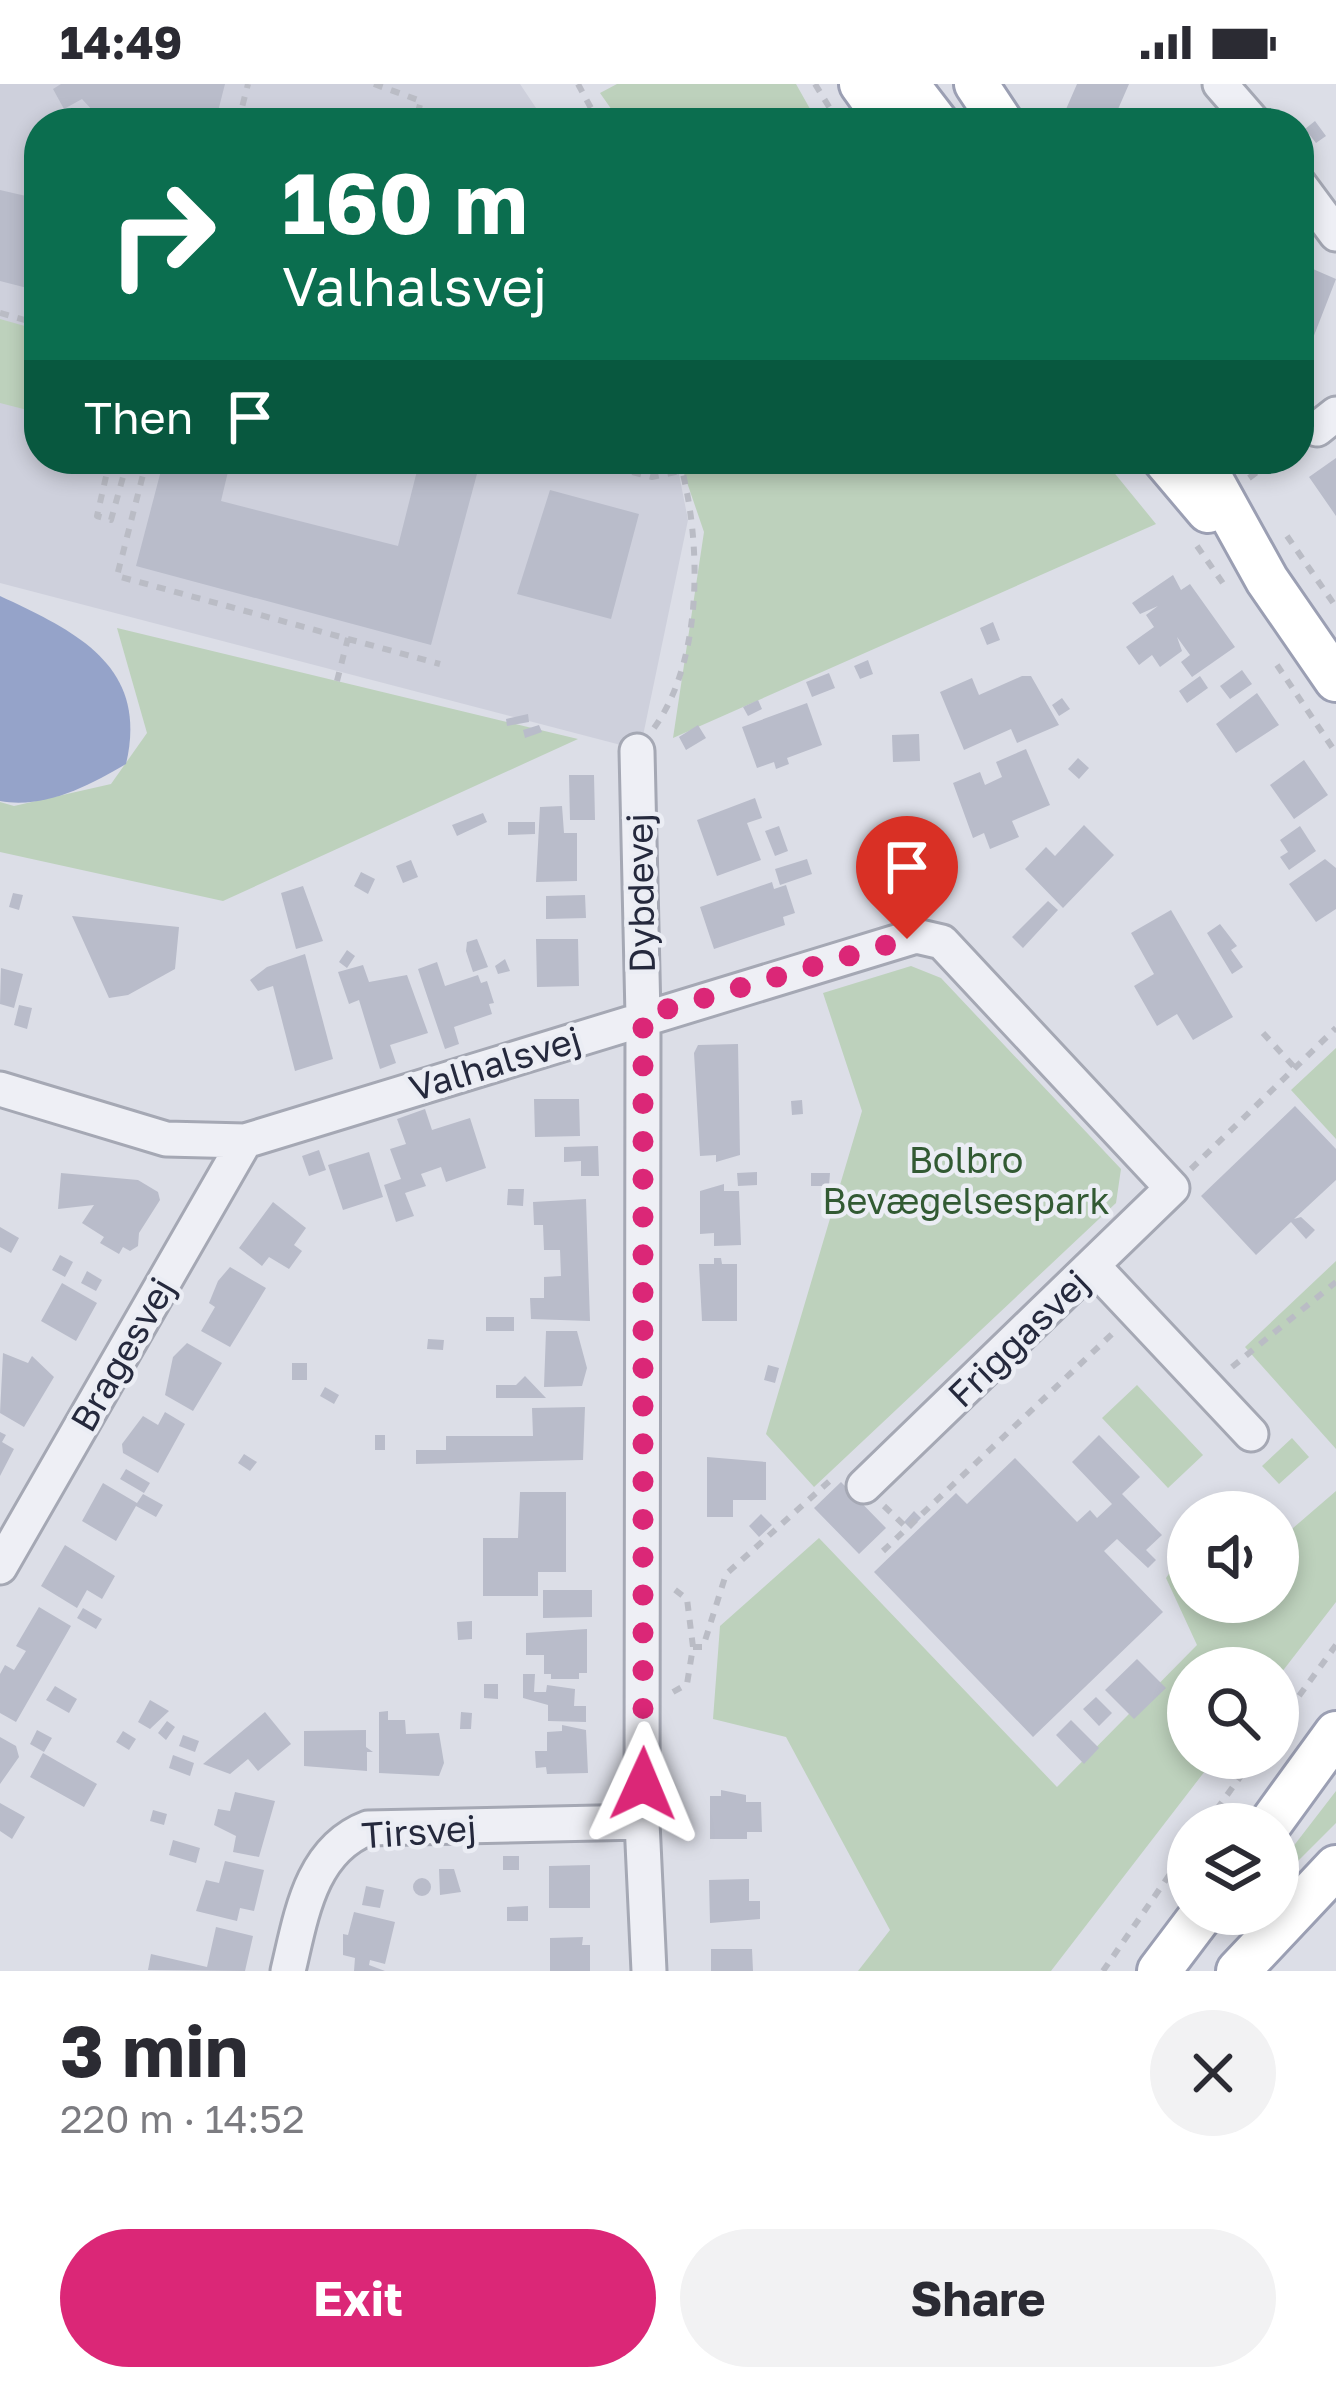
<!DOCTYPE html>
<html lang="en">
<head>
<meta charset="utf-8">
<style>
  :root { --surface:#fff; --page:#f2f2f3; --text:#2b2b33; --muted:#7c7c81; --accent:#db2777 }
  body { margin:0; font-family:"Golos Text",sans-serif; background:var(--page); color:var(--text); height:100vh; display:flex; flex-direction:column; font-size:45px; white-space:nowrap }
  * { box-sizing:border-box; margin:0 }
  p { font-size:39px; color:var(--muted) }
  .icon { flex:none; width:66px; height:66px; fill:none; stroke:currentColor; stroke-width:2; stroke-linecap:round; stroke-linejoin:round }
  .map { position:relative; height:1887px; overflow:hidden }
  .side { display:flex; flex-direction:column; background:var(--surface); flex:1 }
  .side>* { flex:none }
  .banner { position:absolute; left:24px; top:24px; width:1290px; height:366px; border-radius:48px; box-shadow:0 6px 18px #0003; background:#0b6e4f; color:#fff; overflow:hidden }
  .controls { position:absolute; left:1167px; top:1407px; display:grid; gap:24px }
  .controls a { display:grid; place-items:center; width:132px; height:132px; border-radius:50%; background:var(--surface); box-shadow:0 6px 18px #0003; font-size:60px }
  .pin { position:absolute; display:grid; place-items:center; width:102px; height:102px; color:#fff; margin:-123px -51px; border-radius:50% 50% 50% 0; rotate:-45deg; box-shadow:0 0 12px #0007 }
  .pin .icon { rotate:45deg }
  .me { position:absolute; width:132px; margin:-66px; rotate:1deg; stroke-linejoin:round; filter:drop-shadow(0 0 9px #0008) }
  .turn { display:flex; align-items:center; gap:42px; height:252px; padding:0 60px; font-size:54px }
  .turn .icon { width:156px; height:156px; stroke-width:2.5 }
  .turn b { display:block; font-size:84px; line-height:102px }
  .then { display:flex; align-items:center; height:114px; padding:0 60px; background:#0003; gap:24px; font-size:45px }
  .round { display:grid; place-items:center; flex:none; width:126px; height:126px; border-radius:63px; background:var(--page) }
  .summary { display:flex; align-items:center; justify-content:space-between; height:204px; padding:0 60px }
  h1 { font-size:72px; font-weight:700; line-height:90px }
  .button { display:flex; gap:24px; margin-top:auto; padding:24px 60px }
  .button a { flex:1; height:138px; border-radius:72px; background:var(--accent); color:#fff; font-size:48px; font-weight:700; line-height:138px; text-align:center }
  .button a+a { background:var(--page); color:var(--text) }
  .status { display:flex; justify-content:space-between; align-items:center; height:84px; padding:0 60px; background:var(--surface); direction:ltr }
  .status svg { height:33px; fill:currentColor }
  .map>svg:first-child { display:block }
  .built { fill:#ced0dc }
  .green { fill:#bdd1bc }
  .water { fill:#95a3c9 }
  .building { fill:#b9bcca }
  .lines { fill:none; stroke-linecap:round; stroke-linejoin:round }
  .minor-casing { stroke:#a5a8b4; stroke-width:39 }
  .major-casing { stroke:#9b9fb3; stroke-width:48 }
  .path { stroke:#babcc5; stroke-width:6; stroke-dasharray:9 9; stroke-linecap:butt }
  .minor { stroke:#eeeff5; stroke-width:33 }
  .major { stroke:#fff; stroke-width:42 }
  .route { stroke:#db2777; stroke-width:21; stroke-dasharray:0 37.8 }
  .labels { text-anchor:middle; dominant-baseline:central; stroke-width:9; stroke-linejoin:round; paint-order:stroke }
  .street-label { font-size:36px; fill:#25293d; stroke:#ebedf4 }
  .park-label { font-size:36px; fill:#325a33; stroke:#ebedf4 }
</style>
</head>
<body>
<div class="status"><b>14:49</b><svg viewBox="0 0 49 12"><path d="M0 12V9h3v3zM5 12V6h3v6zM10 12V3h3v9zM15 12V0h3v12zM26 1h20v11H26zM47 4h2v5h-2z"/></svg></div>
<div class="map">
<svg width="1336" height="1887" viewBox="0 0 1336 1887">
  <rect width="100%" height="100%" fill="#dcdee7"/>
  <path class="built" d="M0 0H520L546 39H39V375H676L688 436 640 666 0 499Z"/>
  <path class="green" d="M617 0H796L818 39H621L600 9Z
    M0 235 39 246V329L0 319Z
    M679 375H1103L1156 440 673 654 704 448Z
    M117 544 578 655 223 817 0 768V718L14 722 111 700 147 649Z
    M911 882 941 894 1121 1085 1116 1119 814 1403 766 1350 862 1027 823 909Z
    M1336 964V1055L1291 1006Z
    M1336 1177V1365L1245 1263Z
    M1137 1301 1203 1371 1168 1404 1102 1334Z
    M1292 1354 1309 1373 1279 1400 1262 1382Z
    M1336 1407V1518L1278 1593V1584H1188V1674H1215L1051 1887H858L890 1846 786 1653 713 1635 720 1542 819 1454 1057 1703 1197 1561 1166 1494 1188 1463V1518H1278V1457Z
    M1336 1707V1739L1290 1785 1282 1777Z"/>
  <path class="water" d="M0 512C77 548 149 582 126 680 89 702 44 725 0 717Z"/>
  <path class="building" d="M61 0H225L215 39H104L82 15 64 25 53 5Z
    M1077 0H1129L1112 39H1060Z
    M1315 37 1326 52 1316 59 1305 45Z
    M0 106 39 115V207L0 197Z
    M1299 179 1336 195 1299 290Z
    M1336 374V432L1309 393Z
    M164 375H231L221 417 398 462 420 375H481L431 561 136 482Z
    M550 406 639 430 611 535 517 510Z
    M1173 491 1181 506 1190 500 1235 563 1192 593 1181 578 1190 571 1177 553 1182 567 1160 583 1152 571 1139 581 1126 563 1154 543 1146 531 1158 522 1140 530 1132 519Z
    M993 538 1000 556 987 561 980 544Z
    M868 576 873 590 860 595 854 582Z
    M1242 586 1252 600 1230 615 1220 602Z
    M829 589 835 604 812 613 806 598Z
    M1022 592H1031L1059 641 1017 659 1011 645 964 666 940 608 972 594 979 611Z
    M1200 592 1208 604 1187 619 1179 607Z
    M1257 609 1279 641 1236 669 1216 640Z
    M1062 614 1070 625 1059 632 1052 621Z
    M758 616 762 625 748 632 743 623Z
    M807 619 822 661 787 674 789 680 776 685 774 678 757 684 742 643Z
    M528 630 529 638 507 642 506 635Z
    M539 641 542 648 525 654 523 646Z
    M698 641 706 654 686 666 679 653Z
    M919 650 920 677 893 678 892 651Z
    M1026 665 1050 721 1012 737 1019 753 990 765 984 749 973 754 953 699 980 688 985 701 1002 693 996 678Z
    M1078 674 1089 684 1079 695 1068 685Z
    M1304 676 1328 711 1294 735 1270 701Z
    M569 691H594L595 736H570Z
    M755 714 762 734 747 739 761 776 717 792 697 736Z
    M562 722 564 749H577V797L536 798 540 723Z
    M483 729 487 738 457 752 452 741Z
    M508 738H535V750L508 751Z
    M1084 741 1114 771 1063 824 1025 785 1046 763 1055 772Z
    M779 742 788 767 775 772 765 747Z
    M1300 742 1316 767 1289 786 1280 773 1288 768 1280 756Z
    M807 775 812 790 780 801 775 785Z
    M1325 775 1336 784V825L1316 838 1289 800Z
    M411 776 418 793 403 799 396 782Z
    M361 788 375 795 368 810 354 802Z
    M772 798 774 805 786 801 795 829 783 833 785 841 714 865 700 823Z
    M303 802 323 857 296 865 281 809Z
    M13 809 23 811 19 826 9 823Z
    M585 811 586 834 546 835V812Z
    M1048 817 1058 826 1023 864 1012 853Z
    M1171 826 1233 933 1193 956 1177 930 1157 942 1134 902 1154 890 1131 849Z
    M72 832 179 843 175 885 128 911 109 914Z
    M1220 840 1237 862 1231 866 1243 883 1232 890 1207 849Z
    M477 855 488 883 473 888 466 867 467 858Z
    M536 855H578L579 902 537 903Z
    M347 866 355 872 347 884 339 878Z
    M305 870 333 975 295 987 273 902 258 907 250 896 267 883Z
    M505 875 510 887 498 890 495 882Z
    M437 878 445 902 478 891 481 899 487 897 494 919 489 920 492 930 454 943 459 960 445 965 418 885Z
    M363 881 369 898 407 891 428 949 390 961 396 979 380 985 359 916 349 920 338 888Z
    M1 884 23 890 14 924 0 920Z
    M19 921 32 924 27 945 14 941Z
    M738 960 740 1071 716 1078V1071L700 1072 694 969 698 961Z
    M534 1015H579L580 1052 535 1053Z
    M802 1016 803 1030 792 1031 791 1017Z
    M1295 1022 1336 1065V1096L1294 1135 1301 1133 1315 1146 1306 1155 1291 1138 1256 1171 1201 1112Z
    M425 1025 432 1046 470 1034 486 1084 446 1098 441 1083 421 1090 426 1102 405 1109 414 1132 396 1138 384 1101 401 1095 390 1065 406 1060 397 1035Z
    M598 1062 599 1092H581V1077L564 1078V1063Z
    M319 1066 326 1086 309 1092 302 1072Z
    M369 1068 383 1113 343 1126 328 1081Z
    M757 1088V1101L738 1102 737 1089Z
    M61 1089 138 1096 158 1108 160 1116 139 1149 138 1162 130 1167 123 1163 119 1170 100 1159 104 1153 82 1139 94 1121 58 1125Z
    M811 1089H830L829 1102H811Z
    M724 1100V1107H739L741 1161 714 1162V1149L700 1150V1107Z
    M508 1105H524L523 1122 507 1121Z
    M586 1115 590 1237 531 1235 530 1214H544V1193L561 1192 560 1166H544L543 1141H534L533 1118Z
    M273 1118 306 1144 294 1161 302 1167 289 1185 269 1173 262 1182 239 1164Z
    M0 1143 19 1154 11 1169 0 1163Z
    M60 1171 73 1178 65 1193 52 1186Z
    M714 1174H721L722 1180H737V1237H702L699 1180H714Z
    M230 1183 266 1204 230 1263 201 1247 215 1223 209 1219 218 1197Z
    M87 1187 102 1196 96 1207 81 1199Z
    M62 1199 97 1219 76 1257 41 1237Z
    M486 1233H514V1247H486Z
    M546 1247H577L587 1284 582 1302 544 1303Z
    M428 1255 444 1256 443 1266 427 1265Z
    M187 1259 222 1279 193 1327 165 1311 173 1273Z
    M3 1269 28 1279 32 1272 54 1293 24 1343 0 1329Z
    M292 1279H307V1296H292Z
    M768 1281 779 1284 775 1299 764 1296Z
    M525 1292 546 1314H496V1301H516Z
    M325 1303 339 1311 334 1320 320 1312Z
    M585 1323 583 1376 416 1380V1366H446V1352H533L532 1324Z
    M165 1328 185 1340 158 1389 123 1369 122 1360 143 1332 158 1341Z
    M0 1348 6 1351 2 1358 14 1365 0 1392Z
    M375 1351H385V1366H375Z
    M1099 1351 1140 1393 1122 1410 1162 1451 1146 1466 1156 1476 1148 1484 1117 1455 1104 1467 1163 1528 1033 1653 874 1488 956 1409 967 1420 1015 1374 1077 1438 1090 1426 1097 1434 1112 1420 1072 1378Z
    M244 1370 257 1378 250 1387 238 1379Z
    M707 1373 766 1378V1416H733V1433H707Z
    M126 1385 150 1399 144 1409 120 1395Z
    M841 1398 886 1444 859 1470 814 1424Z
    M103 1399 137 1419 143 1410 163 1421 156 1433 136 1422 116 1457 82 1437Z
    M520 1408H566V1488H538V1512H483V1454H518Z
    M914 1427 921 1434 911 1445 904 1438Z
    M761 1430 772 1441 759 1453 749 1442Z
    M65 1461 115 1492 102 1515 87 1506 77 1524 41 1502Z
    M543 1506H592V1533L543 1534Z
    M39 1523 71 1542 16 1638 0 1629V1590L5 1581 14 1586 26 1567 16 1562Z
    M83 1524 102 1535 96 1545 77 1534Z
    M472 1537V1555L458 1556 457 1538Z
    M587 1545V1589H579V1595H551V1590H544V1571H526V1549Z
    M1137 1575 1166 1604 1134 1635 1105 1606Z
    M523 1590H535L534 1608H546L547 1601 575 1605 574 1622H586V1638L548 1637V1621L523 1614Z
    M484 1600H498V1615L484 1614Z
    M55 1602 77 1615 69 1629 46 1616Z
    M1096 1613 1112 1629 1099 1642 1083 1625Z
    M150 1616 169 1627 150 1645 138 1638Z
    M388 1627V1636H405L406 1650 439 1649 444 1679 439 1692 379 1689V1628Z
    M265 1628 291 1660 258 1687 248 1675 230 1690 203 1680Z
    M461 1628 472 1629 471 1645H460Z
    M1071 1636 1099 1664 1084 1680 1056 1651Z
    M167 1637 175 1643 166 1656 158 1649Z
    M562 1641 586 1646 588 1689 547 1690 546 1683 536 1684 535 1667H547V1648L562 1647Z
    M37 1646 52 1654 44 1668 30 1660Z
    M366 1646V1663L373 1668H367V1687L304 1682V1647Z
    M123 1647 136 1655 129 1666 116 1658Z
    M183 1651 199 1657 195 1668 179 1662Z
    M0 1653 16 1662 19 1673 0 1700Z
    M43 1669 97 1700 84 1723 30 1693Z
    M173 1671 194 1679 190 1692 169 1684Z
    M721 1706 746 1711V1718H761L762 1748H747V1755H710V1712H721Z
    M235 1708 275 1717 259 1773 233 1768 236 1752 214 1741 218 1725 230 1727Z
    M0 1719 25 1733 12 1755 0 1747Z
    M153 1726 167 1730 164 1741 150 1737Z
    M173 1756 200 1764 196 1779 169 1771Z
    M503 1772H519V1786H503Z
    M225 1777 264 1786 254 1827 240 1824 237 1837 196 1827 206 1796 219 1799Z
    M590 1781V1824H549V1782Z
    M439 1785H454L461 1808 440 1811Z
    M413 1803a9 9 0 1 1 18 0a9 9 0 1 1-18 0Z
    M749 1795V1817H760V1835L710 1839 709 1796Z
    M366 1802 384 1806 380 1824 362 1821Z
    M528 1822V1837H507V1823Z
    M354 1828 395 1838 385 1880 370 1876 369 1881 385 1887H354L355 1874 343 1871V1850L348 1851Z
    M216 1843 253 1852 245 1887 148 1886 151 1870 207 1883Z
    M583 1853 582 1861H590V1887H550V1854Z
    M711 1865H752L753 1887H711Z"/>
  <g class="lines">
    <defs>
      <path id="minor" d="M1220 0 1254 39
        M1299 100 1336 150
        M1317 345 1336 330
        M637 667 643 932 642 1738 649 1887
        M0 1005 166 1055 245 1057 916 852 942 858 1172 1104 864 1402
        M1093 1182 1251 1350
        M0 1483 245 1057
        M288 1887C301 1833 310 1766 368 1744L642 1738"/>
      <path id="major" d="M861 0 889 39
        M907 0 937 39
        M976 0 1002 39
        M1164 375 1208 427
        M1200 375 1267 496 1336 596
        M1270 1740 1336 1649
        M1159 1887 1202 1830
        M1238 1887 1336 1783"/>
    </defs>
    <use href="#minor" class="minor-casing"/>
    <use href="#major" class="major-casing"/>
    <path class="path" d="M374 0 421 17 415 39
      M578 0 599 39
      M815 0 839 39
      M238 39 248 0
      M0 229 39 240
      M110 375 97 432 111 436 128 375
      M147 375 117 492 440 580
      M580 375 652 393 736 375
      M870 375H880
      M1249 394 1275 375
      M1287 452 1336 523
      M1197 462 1227 505
      M1277 581 1336 669
      M337 597 348 554
      M654 644C704 575 702 454 679 375
      M1263 949 1295 984
      M1191 1085 1336 944
      M1232 1283 1336 1198
      M884 1422 907 1444
      M883 1467 1112 1250
      M693 1563H703L726 1490 833 1394
      M673 1608 687 1600 693 1563 687 1515 674 1505
      M1278 1641 1336 1561
      M1206 1740 1254 1674
      M1103 1887 1188 1764"/>
    <use href="#minor" class="minor"/>
    <use href="#major" class="major"/>
  </g>
  <g class="lines">
    <path class="route" d="M643 1700V932L907 855"/>
  </g>
  <g class="labels">
    <g class="street-label">
      <text transform="translate(640 809) rotate(-91)">Dybdevej</text>
      <text transform="translate(495 979) rotate(-17)">Valhalsvej</text>
      <text transform="translate(1018 1254) rotate(-44)">Friggasvej</text>
      <text transform="translate(122 1270) rotate(-60)">Bragesvej</text>
      <text transform="translate(419 1747) rotate(-4)">Tirsvej</text>
    </g>
    <g class="park-label">
      <text x="966" y="1075">Bolbro<tspan x="966" dy="41">Bevægelsespark</tspan></text>
    </g>
  </g>
</svg>
<div class="controls">
<a><svg class="icon" aria-label="sound" viewBox="0 0 24 24"><path d="M4 9h4l5-4v14l-5-4H4zM17 9q2 3 0 6"/></svg></a>
<a><svg class="icon" aria-label="search" viewBox="0 0 24 24"><circle cx="10" cy="10" r="6"/><path d="M15 15l6 6"/></svg></a>
<a><svg class="icon" aria-label="layers" viewBox="0 0 24 24"><path d="M12 4l9 5-9 5-9-5zM3 14l9 5 9-5"/></svg></a>
</div>
<div class="pin" style="left:907px;top:855px;background:#d93025"><svg class="icon" aria-label="arrive" viewBox="0 0 24 24"><path d="M6 21V4h12l-3 4 3 4H6"/></svg></div>
<svg class="me" style="left:643px;top:1700px" viewBox="-20 -20 40 40"><path d="M0-17L14 15 0 8-14 15z" fill="#db2777" stroke="#fff" stroke-width="4"/></svg>
<div class="banner">
<div class="turn"><svg class="icon" aria-label="right" viewBox="0 0 24 24"><path d="M7 20v-9h11M14 6l5 5-5 5"/></svg><div><b>160 m</b>Valhalsvej</div></div>
<div class="then">Then<svg class="icon" aria-label="arrive" viewBox="0 0 24 24"><path d="M6 21V4h12l-3 4 3 4H6"/></svg></div>
</div>
</div>
<section class="side">
<div class="summary"><div><h1>3 min</h1><p>220 m · 14:52</p></div><a class="round"><svg class="icon" aria-label="close" viewBox="0 0 24 24"><path d="M6 6l12 12M18 6L6 18"/></svg></a></div>
<div class="button"><a>Exit</a><a>Share</a></div>
</section>
</body>
</html>
